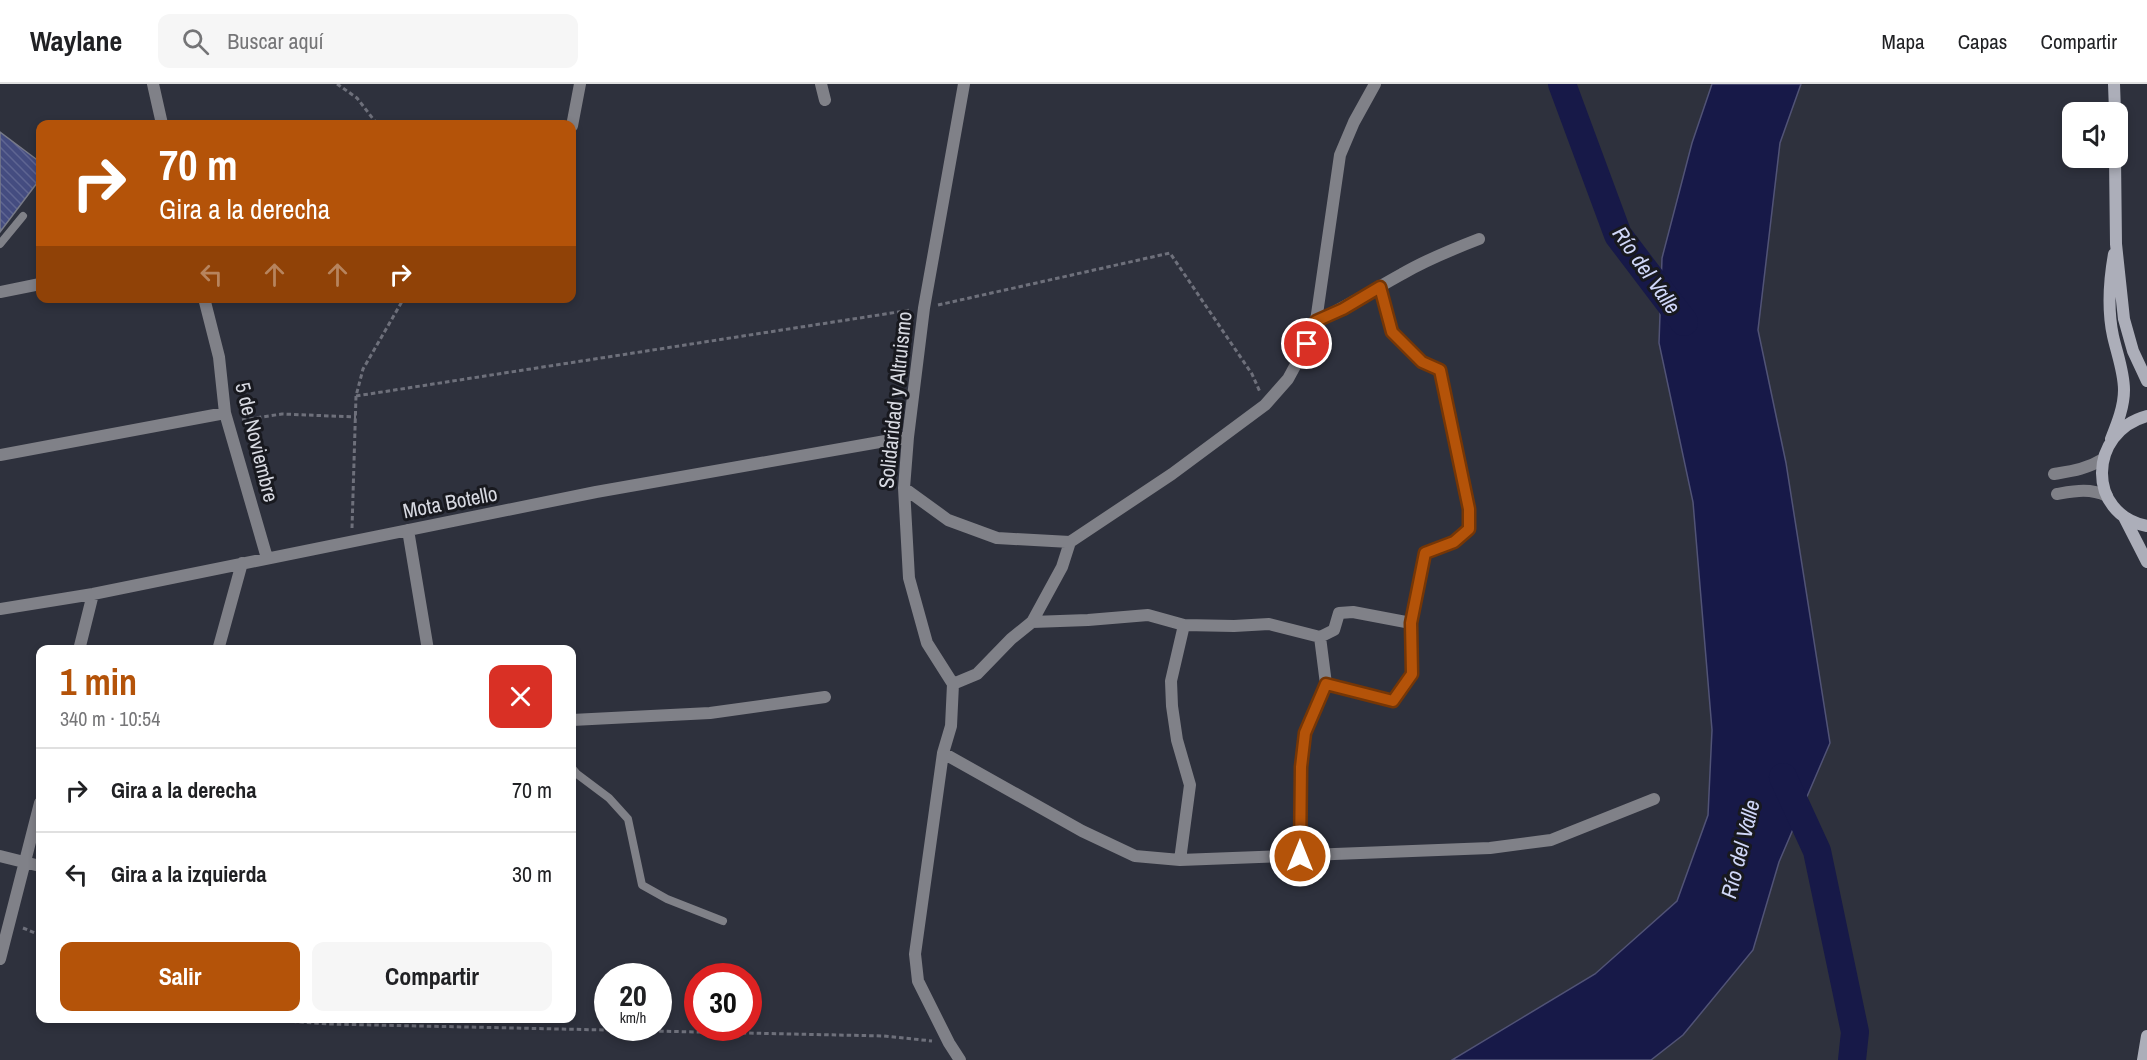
<!DOCTYPE html>
<html lang="es">
<head>
<meta charset="utf-8">
<style>
  :root { --surface:#fff; --page:#f6f6f6; --text:#202124; --muted:#757577; --line:#e0e0e0; --accent:#b45309 }
  body { margin:0; font-family:"Archivo Narrow",sans-serif; background:var(--page); color:var(--text); height:100vh; display:flex; flex-direction:column; font-size:22px; white-space:nowrap }
  * { box-sizing:border-box; margin:0 }
  p { font-size:20px; color:var(--muted) }
  .icon { flex:none; width:33px; height:33px; fill:none; stroke:currentColor; stroke-width:2; stroke-linecap:round; stroke-linejoin:round }
  .map { position:relative; flex:1; overflow:hidden }
  .sheet { position:absolute; left:36px; top:561px; width:540px; height:378px; display:flex; flex-direction:column; background:var(--surface); border-radius:12px; box-shadow:0 3px 9px #0003 }
  .sheet>* { flex:none }
  .hud { position:absolute; left:36px; top:36px; width:540px; height:183px; border-radius:12px; box-shadow:0 3px 9px #0003; background:#b45309; color:#fff; overflow:hidden }
  .controls { position:absolute; left:2062px; top:18px; display:grid; gap:12px }
  .controls a { display:grid; place-items:center; width:66px; height:66px; border-radius:12px; background:var(--surface); box-shadow:0 3px 9px #0003; font-size:30px }
  .speed { position:absolute; left:594px; top:879px; display:flex; gap:12px; font-size:30px; font-weight:700; text-align:center }
  .speed>* { display:grid; place-content:center; width:78px; height:78px; border-radius:50%; background:var(--surface); box-shadow:0 3px 9px #0003; line-height:1 }
  .speed small { font-size:15px; font-weight:400 }
  .speed .limit { border:9px solid #d22; background:#fff; color:#111 }
  .pin { position:absolute; display:grid; place-items:center; width:51px; height:51px; color:#fff; margin:-26px; border:3px solid #fff; border-radius:50%; box-shadow:0 2px 6px #0007 }
  .me { position:absolute; width:66px; margin:-33px; rotate:0deg; stroke-linejoin:round; filter:drop-shadow(0 0 4px #0008) }
  .turn { display:flex; align-items:center; gap:21px; height:126px; padding:0 24px; font-size:27px }
  .turn .icon { width:78px; height:78px; stroke-width:2.5 }
  .turn b { display:block; font-size:42px; line-height:51px }
  .lanes { display:flex; align-items:center; height:57px; padding:0 24px; background:#0003; justify-content:center; gap:30px; direction:ltr }
  .lanes .off { opacity:.35 }
  .round { display:grid; place-items:center; flex:none; width:63px; height:63px; border-radius:12px; background:var(--page) }
  .summary { display:flex; align-items:center; justify-content:space-between; height:102px; padding:0 24px }
  h1 { font-size:36px; font-weight:800; line-height:45px; color:var(--accent) }
  .action { display:flex; gap:12px; margin-top:auto; padding:12px 24px }
  .action a { flex:1; height:69px; border-radius:12px; background:var(--accent); color:#fff; font-size:24px; font-weight:800; line-height:69px; text-align:center }
  .action a+a { background:var(--page); color:var(--text) }
  ul { padding:0; list-style:none }
  li { display:flex; align-items:center; gap:18px; height:84px; padding:0 24px; border-top:2px solid var(--line) }
  li div { flex:1 }
  li b { display:block; font-size:22px }
  li em { font-style:normal }
  header { display:flex; align-items:center; gap:36px; box-sizing:border-box; height:84px; padding:0 30px; background:var(--surface); border-bottom:2px solid var(--line) }
  header strong { font-size:28px }
  nav { display:flex; gap:33px; margin-inline-start:auto; font-size:21px }
  .search { width:420px; height:54px; background:var(--page); display:flex; align-items:center; gap:15px; box-sizing:border-box; padding:0 21px; border-radius:12px; color:var(--muted); font-size:22px }
  .map>svg:first-child { display:block }
  .water { fill:#171948; stroke:#515376; stroke-width:1.5 }
  .lines { fill:none; stroke-linecap:round; stroke-linejoin:round }
  .river { stroke:#171948; stroke-width:28 }
  .building { fill:url(#building-back-hatch); stroke:#777a89; stroke-width:1.5 }
  .path { stroke:#6e707b; stroke-width:3; stroke-dasharray:4.5 3; stroke-linecap:butt }
  .lane { stroke:#808188; stroke-width:8 }
  .street { stroke:#808188; stroke-width:12 }
  .secondary { stroke:#acaeb9; stroke-width:12 }
  .route-casing { stroke:#753606; stroke-width:15 }
  .route { stroke:#b45309; stroke-width:10 }
  .labels { text-anchor:middle; dominant-baseline:central; stroke-width:6; stroke-linejoin:round; paint-order:stroke }
  .street-label { font-size:21px; fill:#d7d9e1; stroke:#18191f }
  .water-label { font-size:22px; font-style:italic; fill:#d0d7f8; stroke:#18191f }
</style>
</head>
<body>
<header>
<strong>Waylane</strong>
<div class="search"><svg class="icon" aria-label="search" viewBox="0 0 24 24"><circle cx="10" cy="10" r="6"/><path d="M15 15l6 6"/></svg>Buscar aquí</div>
<nav><a>Mapa</a><a>Capas</a><a>Compartir</a></nav>
</header>
<div class="map">
<svg width="2147" height="976" viewBox="0 0 2147 976">
  <defs>
    <pattern id="building-back-hatch" width="6" height="6" patternUnits="userSpaceOnUse" patternTransform="scale(1.5)"><rect width="6" height="6" fill="#444c80"/><path d="M-1 5l2 2M0 0l6 6M5-1l2 2" fill="none" stroke="#5e6592"/></pattern>
  </defs>
  <rect width="100%" height="100%" fill="#2e313d"/>
  <path class="water" d="M1712 0H1801L1780 59 1758 246 1786 379 1830 659 1779 778 1753 866 1683 951 1651 976H1452L1595 890 1677 817 1708 731 1712 646 1693 418 1659 259 1662 174 1692 59Z"/>
  <g class="lines">
    <path class="river" d="M1562 0 1618 151 1684 238
      M1783 693 1817 767 1855 948 1852 976"/>
  </g>
  <path class="building" d="M0 48 40 78V95L0 148Z"/>
  <g class="lines">
    <path class="path" d="M337 0 357 14 377 40
      M938 221 1170 169 1252 290 1260 308
      M356 312 911 226
      M242 336 282 330 356 333
      M352 444 356 312 363 285 404 214
      M23 844 40 851
      M247 934 328 940 884 952 932 957"/>
    <path class="lane" d="M0 160 23 132
      M572 684 577 690 609 714 628 735 642 801 667 815 723 837"/>
    <path class="street" d="M153 0 162 40
      M821 0 825 16
      M572 42 580 0
      M0 208 40 200
      M204 214 219 273 225 329 267 474
      M1316 237C1346 223 1373 206 1402 190 1426 176 1453 165 1479 155
      M0 371 225 329
      M2054 390C2072 387 2087 385 2103 375
      M904 404 948 436 997 454 1070 458
      M2057 410C2075 407 2090 404 2107 412
      M408 446 428 566
      M0 525 93 510 596 408 908 353
      M1032 538 1088 536 1148 531 1184 541 1234 542 1269 540 1320 553 1326 600 1305 649 1301 683 1300 772
      M1320 553 1334 546 1339 529 1353 528 1411 539 1425 469 1454 458 1469 445V425L1440 286 1422 278 1392 248 1380 203
      M79 566 93 510
      M218 566 242 479
      M953 600 977 590 1011 555 1032 538 1062 483 1070 458 1172 390 1265 321 1288 295 1307 260 1316 237 1340 71 1354 38 1375 0
      M1326 600 1393 617 1412 590 1411 539
      M572 636 710 629 825 613
      M943 669 1082 747 1135 772 1180 776 1490 764 1551 756 1654 715
      M0 772 40 782
      M1180 776 1190 701 1177 656 1172 622 1171 597 1184 541
      M0 875 40 719
      M960 976 949 959 918 897 915 870 943 669 951 642 953 600 927 559 909 494 904 404 908 353 924 224 964 0"/>
    <path class="secondary" d="M2114 0 2115 28
      M2115 74 2116 160 2124 235 2133 267 2147 297
      M2147 332C2088 348 2086 430 2147 442
      M2111 355C2117 340 2124 323 2124 306 2124 288 2117 270 2113 252 2107 224 2109 198 2114 170
      M2124 433 2147 478
      M2143 976 2147 952"/>
  </g>
  <g class="lines">
    <defs>
      <path id="route" d="M1300 772 1301 683 1305 649 1326 600 1393 617 1412 590 1411 539 1425 469 1454 458 1469 445V425L1440 286 1422 278 1392 248 1380 203 1343 225 1316 237 1307 260"/>
    </defs>
    <use href="#route" class="route-casing"/>
    <use href="#route" class="route"/>
  </g>
  <g class="labels">
    <g class="street-label">
      <text transform="translate(895 316) rotate(-84)">Solidaridad y Altruismo</text>
      <text transform="translate(257 358) rotate(76)">5 de Noviembre</text>
      <text transform="translate(450 418) rotate(-11)">Mota Botello</text>
    </g>
    <g class="water-label">
      <text transform="translate(1647 186) rotate(55)">Río del Valle</text>
      <text transform="translate(1740 765) rotate(-76)">Río del Valle</text>
    </g>
  </g>
</svg>
<div class="controls">
<a><svg class="icon" aria-label="sound" viewBox="0 0 24 24"><path d="M4 9h4l5-4v14l-5-4H4zM17 9q2 3 0 6"/></svg></a>
</div>
<div class="speed"><div>20<small>km/h</small></div><div class="limit">30</div></div>
<div class="pin" style="left:1307px;top:260px;background:#d93025"><svg class="icon" aria-label="arrive" viewBox="0 0 24 24"><path d="M6 21V4h12l-3 4 3 4H6"/></svg></div>
<svg class="me" style="left:1300px;top:772px" viewBox="-20 -20 40 40"><circle r="17" fill="#b45309" stroke="#fff" stroke-width="3"/><path d="M0-11L8 9 0 5-8 9z" fill="#fff"/></svg>
<div class="hud">
<div class="turn"><svg class="icon" aria-label="right" viewBox="0 0 24 24"><path d="M7 20v-9h11M14 6l5 5-5 5"/></svg><div><b>70 m</b>Gira a la derecha</div></div>
<div class="lanes"><svg class="icon off" aria-label="left" viewBox="0 0 24 24"><path d="M17 20v-9H6M10 6l-5 5 5 5"/></svg><svg class="icon off" aria-label="ahead" viewBox="0 0 24 24"><path d="M12 20V5M6 11l6-6 6 6"/></svg><svg class="icon off" aria-label="ahead" viewBox="0 0 24 24"><path d="M12 20V5M6 11l6-6 6 6"/></svg><svg class="icon" aria-label="right" viewBox="0 0 24 24"><path d="M7 20v-9h11M14 6l5 5-5 5"/></svg></div>
</div>
<section class="sheet">
<div class="summary"><div><h1>1 min</h1><p>340 m · 10:54</p></div><a class="round" style="background:#d93025;color:#fff"><svg class="icon" aria-label="close" viewBox="0 0 24 24"><path d="M6 6l12 12M18 6L6 18"/></svg></a></div>
<ul>
<li><svg class="icon" aria-label="right" viewBox="0 0 24 24"><path d="M7 20v-9h11M14 6l5 5-5 5"/></svg><div><b>Gira a la derecha</b></div><em>70 m</em></li>
<li><svg class="icon" aria-label="left" viewBox="0 0 24 24"><path d="M17 20v-9H6M10 6l-5 5 5 5"/></svg><div><b>Gira a la izquierda</b></div><em>30 m</em></li>
</ul>
<div class="action"><a>Salir</a><a>Compartir</a></div>
</section>
</div>
</body>
</html>
